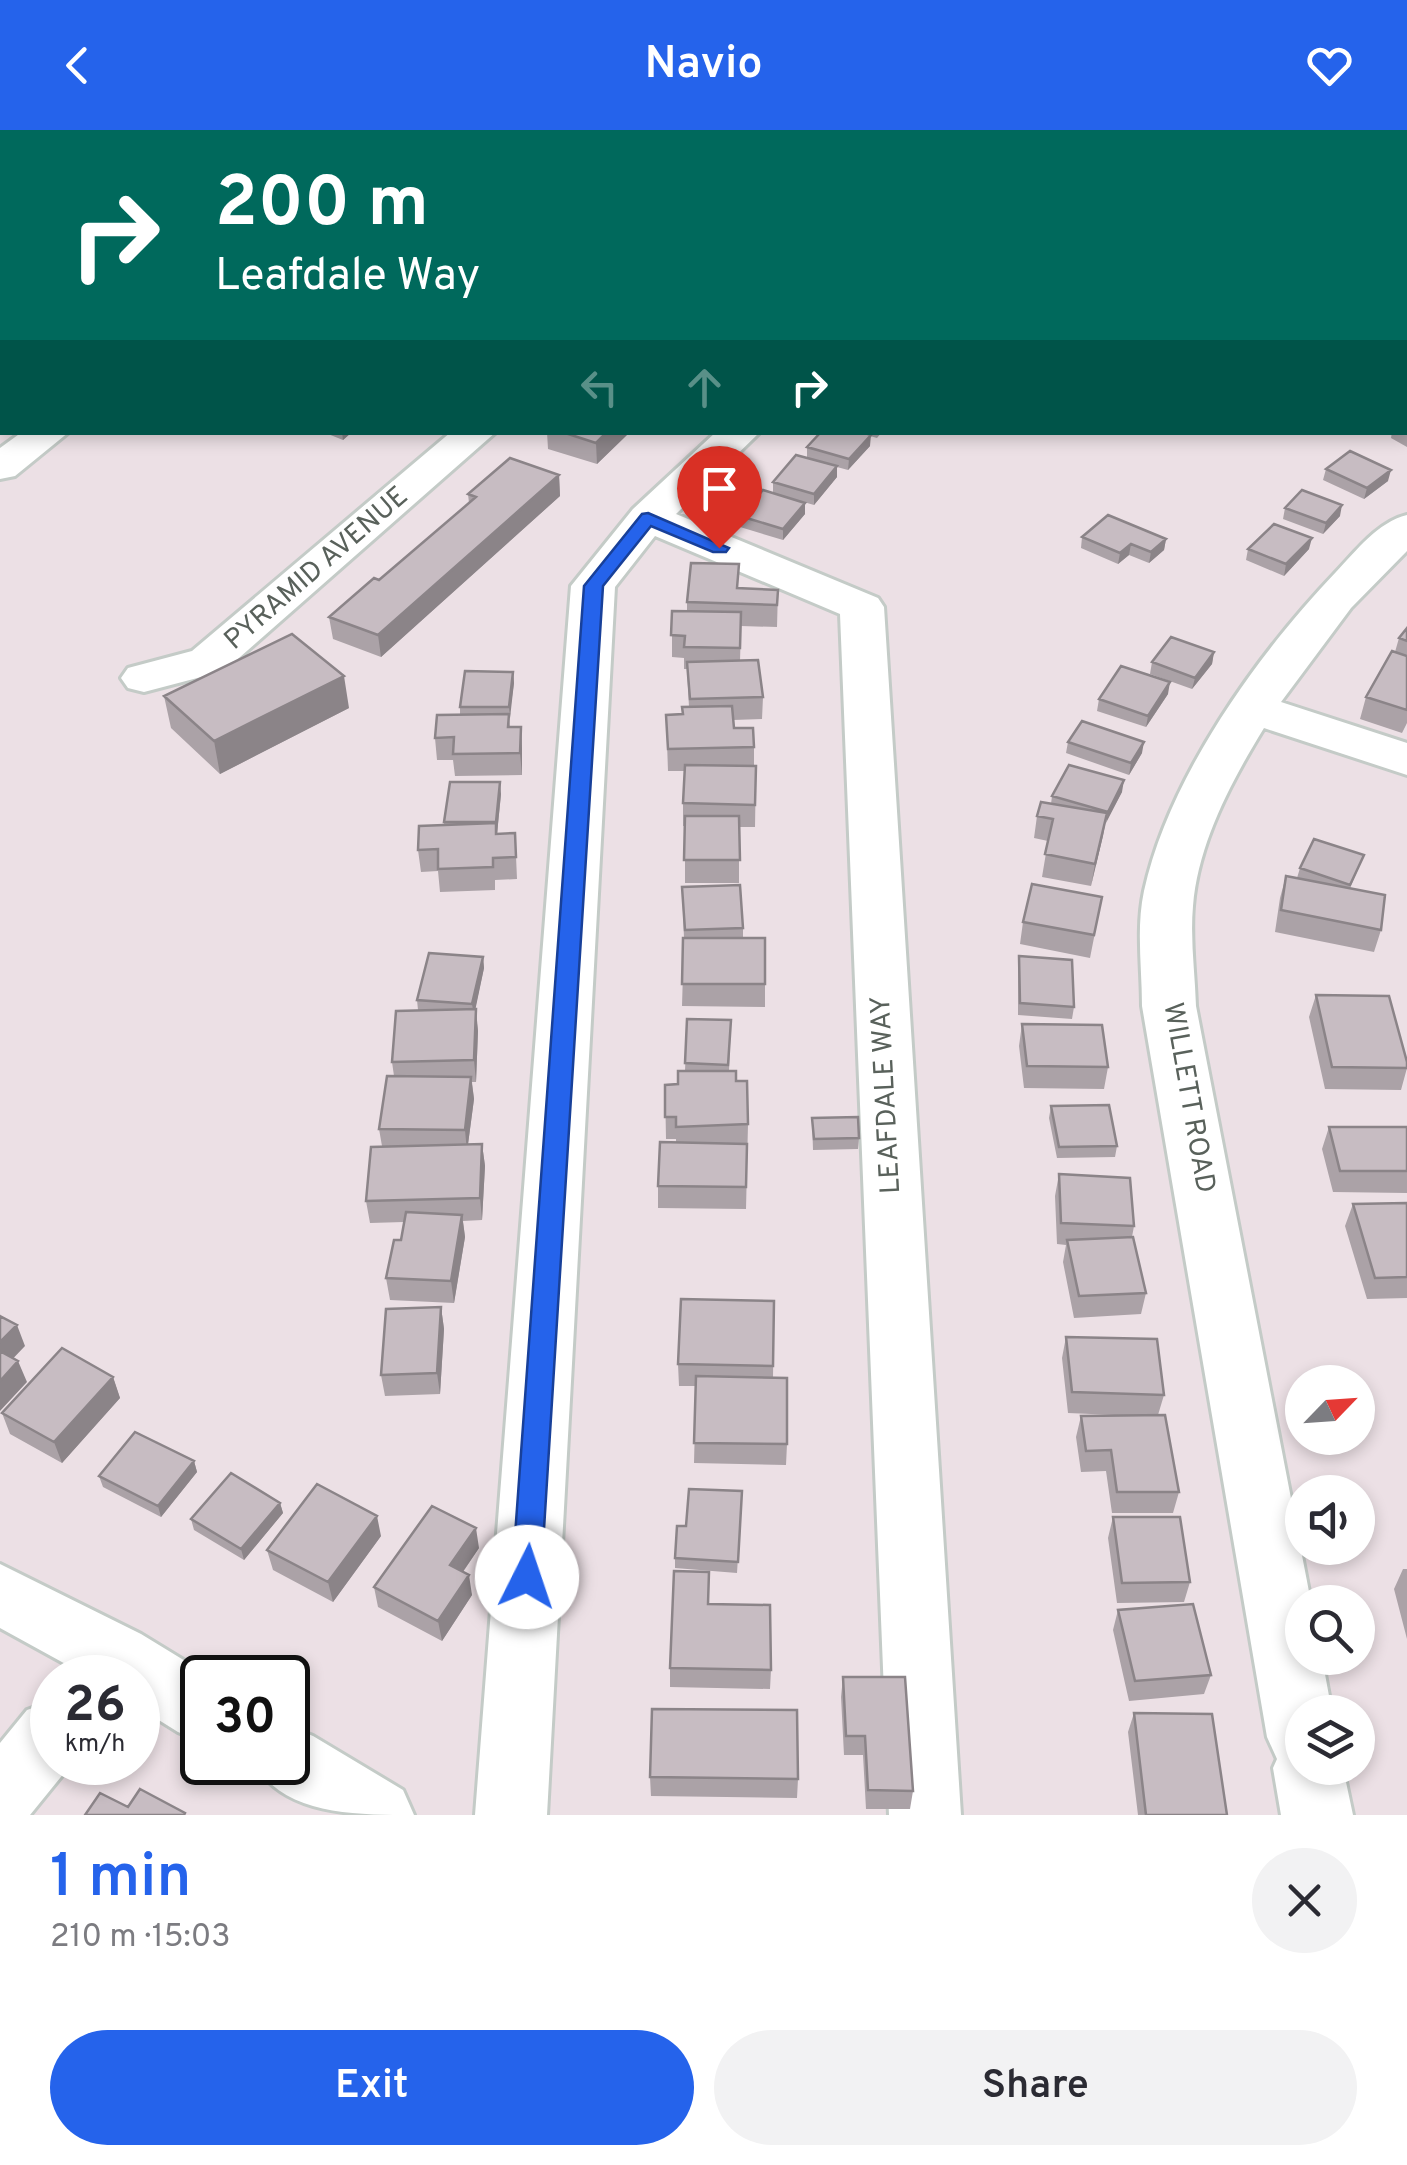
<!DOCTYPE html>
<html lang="en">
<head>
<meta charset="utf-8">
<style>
  :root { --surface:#fff; --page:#f2f2f3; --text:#2b2b33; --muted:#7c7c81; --accent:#2563eb }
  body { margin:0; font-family:Overpass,sans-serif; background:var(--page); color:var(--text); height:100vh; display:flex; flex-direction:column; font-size:38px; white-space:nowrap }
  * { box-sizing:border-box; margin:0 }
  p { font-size:32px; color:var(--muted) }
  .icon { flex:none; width:55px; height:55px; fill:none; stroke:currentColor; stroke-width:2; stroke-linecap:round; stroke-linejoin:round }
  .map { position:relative; height:1685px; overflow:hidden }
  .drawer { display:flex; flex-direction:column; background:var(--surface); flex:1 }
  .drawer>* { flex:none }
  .hud { position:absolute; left:0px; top:0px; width:1408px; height:305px; box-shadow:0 5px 15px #0003; background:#00695c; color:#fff; overflow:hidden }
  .needle { width:65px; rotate:65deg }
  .tools { position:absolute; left:1285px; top:1235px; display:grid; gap:20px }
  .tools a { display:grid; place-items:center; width:90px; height:90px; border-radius:50%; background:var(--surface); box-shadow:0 5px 15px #0003; font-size:50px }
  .speed { position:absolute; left:30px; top:1525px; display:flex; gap:20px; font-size:50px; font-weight:700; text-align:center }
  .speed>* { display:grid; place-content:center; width:130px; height:130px; border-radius:50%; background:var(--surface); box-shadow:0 5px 15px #0003; line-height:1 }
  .speed small { font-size:25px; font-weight:400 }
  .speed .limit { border:5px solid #111; border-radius:15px; background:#fff; color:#111 }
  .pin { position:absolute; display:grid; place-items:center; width:85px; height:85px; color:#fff; margin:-102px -42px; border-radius:50% 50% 50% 0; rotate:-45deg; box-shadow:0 0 10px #0007 }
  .pin .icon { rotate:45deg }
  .me { position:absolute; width:110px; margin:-55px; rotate:4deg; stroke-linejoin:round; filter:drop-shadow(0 0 8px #0008) }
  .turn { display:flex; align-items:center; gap:35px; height:210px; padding:0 50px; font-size:45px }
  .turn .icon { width:130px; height:130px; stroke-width:2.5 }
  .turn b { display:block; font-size:70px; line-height:85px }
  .lanes { display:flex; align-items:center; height:95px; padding:0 50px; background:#0003; justify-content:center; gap:50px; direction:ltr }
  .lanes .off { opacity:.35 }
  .round { display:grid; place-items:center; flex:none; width:105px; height:105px; border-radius:52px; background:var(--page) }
  .head { display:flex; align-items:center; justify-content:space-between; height:170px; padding:0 50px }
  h1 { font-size:60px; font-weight:600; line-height:75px; color:var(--accent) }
  .primary-button { display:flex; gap:20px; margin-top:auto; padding:20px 50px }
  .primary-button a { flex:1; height:115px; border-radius:60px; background:var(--accent); color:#fff; font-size:40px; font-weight:600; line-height:115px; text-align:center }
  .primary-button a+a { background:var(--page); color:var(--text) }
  header { display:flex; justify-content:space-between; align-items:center; height:130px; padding:0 50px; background:var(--accent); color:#fff; font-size:45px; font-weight:600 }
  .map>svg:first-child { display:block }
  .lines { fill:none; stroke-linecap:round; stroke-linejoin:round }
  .minor-casing { stroke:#c4cbc7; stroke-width:6 }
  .minor { fill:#fff; fill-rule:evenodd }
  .wall { fill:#aba2a7 }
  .shaded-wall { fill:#8b8488 }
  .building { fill:#c7bcc2; stroke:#8b8488; stroke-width:2.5 }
  .route { fill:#2563eb; stroke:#184099; stroke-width:2.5 }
  .labels { text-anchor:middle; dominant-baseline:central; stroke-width:8; stroke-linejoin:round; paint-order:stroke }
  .street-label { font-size:28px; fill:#59615b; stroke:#fff }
</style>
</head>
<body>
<header><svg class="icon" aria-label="back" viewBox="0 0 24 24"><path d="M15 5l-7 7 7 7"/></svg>Navio<svg class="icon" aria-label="heart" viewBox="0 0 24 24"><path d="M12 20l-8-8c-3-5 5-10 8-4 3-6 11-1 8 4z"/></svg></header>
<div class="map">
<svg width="1407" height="1685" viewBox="0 0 1407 1685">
  <rect width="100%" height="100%" fill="#ece0e5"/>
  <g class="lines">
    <defs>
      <path id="minor" d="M22 302H69L15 346 0 349V318Z
        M451 302H496L224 541 144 562 128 558 121 548 128 538 192 521Z
        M716 302H760L676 384 878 468 884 477 961 1685H889L840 484 655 406 615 457 547 1685H475L571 456 633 379Z
        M1407 385V421L1351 478 1281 572 1407 613V645L1264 598C1232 650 1198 713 1193 776 1190 809 1195 843 1196 876L1311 1472H1302V1528H1322L1332 1582H1302V1638H1343L1353 1685H1281L1273 1638 1277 1629 1267 1607 1142 876C1142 838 1136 798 1144 761 1169 647 1257 525 1336 442 1356 421 1378 392 1407 385Z
        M0 1434 141 1504 213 1548H202V1612L178 1602 138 1577V1548H91L0 1498Z
        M52 1571V1632H73L30 1685H0V1613L27 1580Z
        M288 1596 313 1606 403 1660 414 1685C355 1685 282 1685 254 1632H288Z"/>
    </defs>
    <use href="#minor" class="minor-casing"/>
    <use href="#minor" class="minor"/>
  </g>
  <path class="wall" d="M1163 0H1232L1231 2H1162Z
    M1407 289V317L1391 308 1392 302H1405Z
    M323 302H352L343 310Z
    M547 302H630L597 334 548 319Z
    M821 302H882L877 308 870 306V316L848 340 837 337V347L814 375 773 363V352L807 328V317Z
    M1326 339 1388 351 1364 369 1323 350Z
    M559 345 560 366 381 527 333 509 329 487 379 450 469 373 468 364Z
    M1285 378 1340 386 1323 404 1283 389Z
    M805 384 783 410 740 397V386Z
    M1082 407 1166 409 1164 420 1149 433 1129 425 1118 434 1081 418Z
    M1248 419H1309L1284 446 1246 430Z
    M738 458 778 460 777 497 741 496 740 531 763 567 762 589 733 590 734 598 754 617V636H756L755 697H739V753H685V696H683V673L685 641H668L666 585 682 584V577H689L687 539H684V528L672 527V481H687V472Z
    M1407 498V593L1402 603 1360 589 1366 567 1395 522 1399 508Z
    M1214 522 1212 534 1192 559 1150 544 1152 532Z
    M513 542 514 553 509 588 510 597H521L522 619V645L455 646 453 630H437L435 608 460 585V577Z
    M1168 564 1146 597 1097 581 1099 569Z
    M164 566 349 578 220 644 171 598Z
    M1068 612 1142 623 1129 645 1066 623Z
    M1122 662 1105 693 1091 756 1042 747 1048 711 1034 708 1037 686 1051 674 1052 666Z
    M501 664 497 704 515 703 517 749 495 750V760L440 762 438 741 421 742 418 720 444 695V692Z
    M1364 725 1350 758 1381 800 1374 822 1275 802 1280 768 1286 746 1297 748 1300 738Z
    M682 757 743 798V808L765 854V877L682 876 684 808Z
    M1102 767 1090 828 1020 814 1023 792Z
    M1019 826 1074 877 1072 889 1018 885V837Z
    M483 827 484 838 475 879 478 901 476 952H472L474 969 468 1014H482L485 1036 482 1090 463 1091 465 1107 454 1173 390 1170 386 1148 401 1110 404 1092 370 1093 366 1071 382 1016 379 999 394 946 392 932 418 880 417 870Z
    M1316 865 1407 938 1401 960 1325 959 1309 887Z
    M687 889 731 890 729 941 736 951 748 994 746 1079 658 1078V1056L676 1012V1009H666L665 955 678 954 685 941Z
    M1022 894 1108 937 1104 959 1024 958 1019 916Z
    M1051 976 1117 1016 1115 1027 1057 1028 1049 988Z
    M812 988 859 1008 858 1019 813 1020Z
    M1329 997H1407V1063L1333 1062 1322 1019Z
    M1059 1044 1134 1096 1132 1107 1146 1163 1141 1184 1074 1188 1063 1132 1066 1115 1057 1114 1055 1066Z
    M1407 1073V1168L1367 1169 1345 1096 1353 1074Z
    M774 1171 773 1248 787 1314 786 1335 694 1333 696 1256H679L678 1234Z
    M441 1177 444 1199 440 1264 385 1266 381 1245Z
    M1066 1207 1164 1265 1158 1285 1179 1362 1173 1383H1112L1106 1341 1081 1342 1076 1307 1081 1286H1137L1068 1283 1062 1228Z
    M113 1247 120 1268 62 1333 10 1304 2 1283Z
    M194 1331 197 1342 161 1387 103 1357 99 1346Z
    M742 1361 737 1443 675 1438V1428L686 1396Z
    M280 1373 283 1383 244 1430 194 1400 191 1389Z
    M1113 1387 1190 1452 1184 1472 1117 1473 1108 1408Z
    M381 1406 333 1472 273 1440 267 1420Z
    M479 1418 463 1442 472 1465 442 1511 378 1477 374 1457Z
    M1403 1439H1407V1509L1394 1459Z
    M1118 1480 1211 1545 1204 1564 1129 1571 1113 1500Z
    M670 1538 771 1540 770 1559 670 1557Z
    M843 1547 913 1661 910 1679H866L863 1625H844L841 1567Z
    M1134 1583 1227 1685H1138L1128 1602Z
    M650 1647 798 1649 797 1668 651 1666Z"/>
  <path class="shaded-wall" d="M294 0H309V1L291 2Z
    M342 302H352L343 310Z
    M607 302H630L597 334 596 313Z
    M871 305 870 316 848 340 849 329Z
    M837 336V347L814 375V364Z
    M1391 340 1388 351 1364 369 1367 358Z
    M559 345 560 366 381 527 378 505Z
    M805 373V384L783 410V399Z
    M1342 375 1340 386 1323 404 1326 393Z
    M1312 408 1309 419 1284 446 1286 434Z
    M1166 409 1164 420 1149 433 1151 422Z
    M1131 414 1129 425 1118 434 1120 423Z
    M1214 522 1212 534 1192 559 1195 548Z
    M513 542 514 553 510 588 509 577Z
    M344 546 349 578 220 644 214 611Z
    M1170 552 1168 564 1146 597 1148 586Z
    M521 597 522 619V645L520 623Z
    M1144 612 1142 623 1129 645 1131 633Z
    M1124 650 1122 662 1106 693 1108 682Z
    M500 652 501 664 497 704 496 692Z
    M1107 683 1103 706 1091 756 1095 734Z
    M483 827 484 838 474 886 472 874Z
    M476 879 478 901 476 952 474 930Z
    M471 947 474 969 467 1022 465 1000Z
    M482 1014 485 1036 482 1090 480 1068Z
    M462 1085 465 1107 454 1173 451 1151Z
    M441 1177 444 1199 440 1264 437 1243Z
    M17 1195 25 1216 3 1239 0 1232V1212Z
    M18 1231 27 1252 0 1281V1251Z
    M113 1247 120 1268 62 1333 54 1312Z
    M194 1331 197 1342 161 1387 158 1376Z
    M280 1373 283 1383 244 1430 241 1419Z
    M377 1386 381 1406 333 1472 328 1452Z
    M476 1398 479 1418 453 1456 450 1435Z
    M469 1445 472 1465 442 1511 438 1491Z"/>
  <path class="building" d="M60 0H102L98 2H56Z
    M267 0H294L291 2H276Z
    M343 0H391L398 2 404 0 414 2H339Z
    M1098 0 1099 2H1059Z
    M1199 0H1226L1225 2Z
    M0 52 2 53V68H0Z
    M562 302H607L596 313Z
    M821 302H862L871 305 849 329 807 317Z
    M1350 321 1391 340 1367 358 1326 339Z
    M796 325 837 336 814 364 773 352Z
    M510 328 559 345 378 505 329 487 374 448 379 450 476 367 468 364Z
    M763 360 805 373 783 399 740 386Z
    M1302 360 1342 375 1326 393 1285 378Z
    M1108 385 1166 409 1151 422 1131 414 1120 423 1082 407Z
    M1274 394 1312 408 1286 434 1248 419Z
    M691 433 739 434 737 458 778 460 777 475 687 472Z
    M672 481 741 482 740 518 684 517 685 506 671 505Z
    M1407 498V511L1399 508Z
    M292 504 344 546 214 611 164 566Z
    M1171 507 1214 522 1195 548 1152 532Z
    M1392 521 1407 526V580L1366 567Z
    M758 530 763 567 690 569 687 532Z
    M1121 536 1170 552 1148 586 1099 569Z
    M465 541 513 542 509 577H460Z
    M732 576 734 598H753L754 617 668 619 666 585 683 584 682 577Z
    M509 584 508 597H521L520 623 453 624 454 607 435 608 437 585Z
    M1082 591 1144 612 1131 633 1068 612Z
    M685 635 756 636 755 675 683 673Z
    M1069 635 1124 650 1108 682 1052 666Z
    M450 652H500L496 692H444Z
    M1041 672 1107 683 1095 734 1045 724 1053 689 1037 686Z
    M685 686H739L740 730H684Z
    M496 693V704L515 703 516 727 493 728V737L438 739V719L418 720 419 696Z
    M1314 709 1364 725 1350 755 1300 738Z
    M1286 746 1385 765 1381 800 1281 780Z
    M1032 754 1102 767 1094 805 1023 792Z
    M740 755 743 798 685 800 682 757Z
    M683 808H765V854H682Z
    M429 823 483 827 472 874 417 870Z
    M1019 826 1072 830 1074 877 1020 873Z
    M1316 865 1389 866 1407 932V938L1332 937Z
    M476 879 474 930 392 932 396 881Z
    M687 889 731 890 728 935 685 933Z
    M1022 894 1102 895 1108 937 1027 936Z
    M678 941H736V951H747L748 994 676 997V987H665V955L678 954Z
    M387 946 471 947 465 1000 379 999Z
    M1109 975 1117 1016 1059 1017 1051 976Z
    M858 987 859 1008 814 1009 812 988Z
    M1329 997H1407V1041H1340Z
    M660 1012 747 1014 746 1057 658 1056Z
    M482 1014 480 1068 366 1071 371 1017Z
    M1059 1044 1130 1048 1134 1096 1061 1093Z
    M1407 1073V1147L1375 1148 1353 1074Z
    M406 1082 462 1085 451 1151 386 1148 394 1110H401Z
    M1133 1107 1146 1163 1079 1166 1067 1110Z
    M681 1169 774 1171 773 1236 678 1234Z
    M441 1177 437 1243 381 1245 386 1179Z
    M0 1186 17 1195 0 1212Z
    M1066 1207 1157 1209 1164 1265 1072 1262Z
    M62 1218 113 1247 54 1312 2 1283Z
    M0 1221 18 1231 0 1251Z
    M696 1246 787 1248V1314L694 1313Z
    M1165 1285 1179 1362H1117L1111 1320 1086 1321 1081 1286Z
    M135 1302 194 1331 158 1376 99 1346Z
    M231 1343 280 1373 241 1419 191 1389Z
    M317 1354 377 1386 328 1452 267 1420Z
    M689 1359 742 1361 738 1432 675 1428 677 1396H686Z
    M432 1376 476 1398 450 1435 469 1445 438 1491 374 1457Z
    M1113 1387H1180L1190 1452 1122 1453Z
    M674 1441 709 1442 708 1474 770 1475 771 1540 670 1538Z
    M1193 1474 1211 1545 1135 1551 1118 1480Z
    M843 1547H905L913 1661 868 1660 865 1606H846Z
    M652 1579 797 1580 798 1649 650 1647Z
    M1134 1583 1212 1584 1227 1685H1146Z
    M140 1659 185 1683 184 1685H85L100 1663 128 1677Z"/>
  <path class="route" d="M648 383 729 418 726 422H713L651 396 603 456 541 1447 537 1456 527 1460 517 1456 512 1447 584 456 642 384Z"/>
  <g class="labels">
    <g class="street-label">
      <text transform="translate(317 439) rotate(-41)">PYRAMID AVENUE</text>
      <text transform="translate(887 965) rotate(-93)">LEAFDALE WAY</text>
      <text transform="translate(1188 968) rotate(80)">WILLETT ROAD</text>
    </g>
  </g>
</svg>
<div class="tools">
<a><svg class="needle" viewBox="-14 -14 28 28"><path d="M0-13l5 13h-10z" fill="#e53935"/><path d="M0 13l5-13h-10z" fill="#7c7c81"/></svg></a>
<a><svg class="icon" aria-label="sound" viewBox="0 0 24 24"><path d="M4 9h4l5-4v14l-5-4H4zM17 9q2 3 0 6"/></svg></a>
<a><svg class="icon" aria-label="search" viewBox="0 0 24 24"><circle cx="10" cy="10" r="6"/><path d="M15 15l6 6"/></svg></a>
<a><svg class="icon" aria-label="layers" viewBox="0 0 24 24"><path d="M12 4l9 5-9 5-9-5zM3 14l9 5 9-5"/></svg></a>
</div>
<div class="speed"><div>26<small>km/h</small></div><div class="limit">30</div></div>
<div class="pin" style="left:719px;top:418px;background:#d93025"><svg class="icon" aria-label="arrive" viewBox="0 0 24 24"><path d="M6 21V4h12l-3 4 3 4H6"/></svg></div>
<svg class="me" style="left:527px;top:1447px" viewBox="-20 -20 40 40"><circle r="19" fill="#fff"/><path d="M0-13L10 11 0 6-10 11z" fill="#2563eb"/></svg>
<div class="hud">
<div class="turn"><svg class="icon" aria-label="right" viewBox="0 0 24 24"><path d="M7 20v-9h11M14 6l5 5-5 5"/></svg><div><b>200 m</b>Leafdale Way</div></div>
<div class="lanes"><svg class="icon off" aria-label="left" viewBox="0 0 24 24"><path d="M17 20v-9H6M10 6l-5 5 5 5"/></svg><svg class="icon off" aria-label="ahead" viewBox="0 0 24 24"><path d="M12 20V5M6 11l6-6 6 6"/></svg><svg class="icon" aria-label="right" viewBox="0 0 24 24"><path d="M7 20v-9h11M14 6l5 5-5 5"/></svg></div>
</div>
</div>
<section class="drawer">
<div class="head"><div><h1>1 min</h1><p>210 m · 15:03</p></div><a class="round"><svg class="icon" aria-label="close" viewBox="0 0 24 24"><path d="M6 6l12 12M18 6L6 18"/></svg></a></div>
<div class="primary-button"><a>Exit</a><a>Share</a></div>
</section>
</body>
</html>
